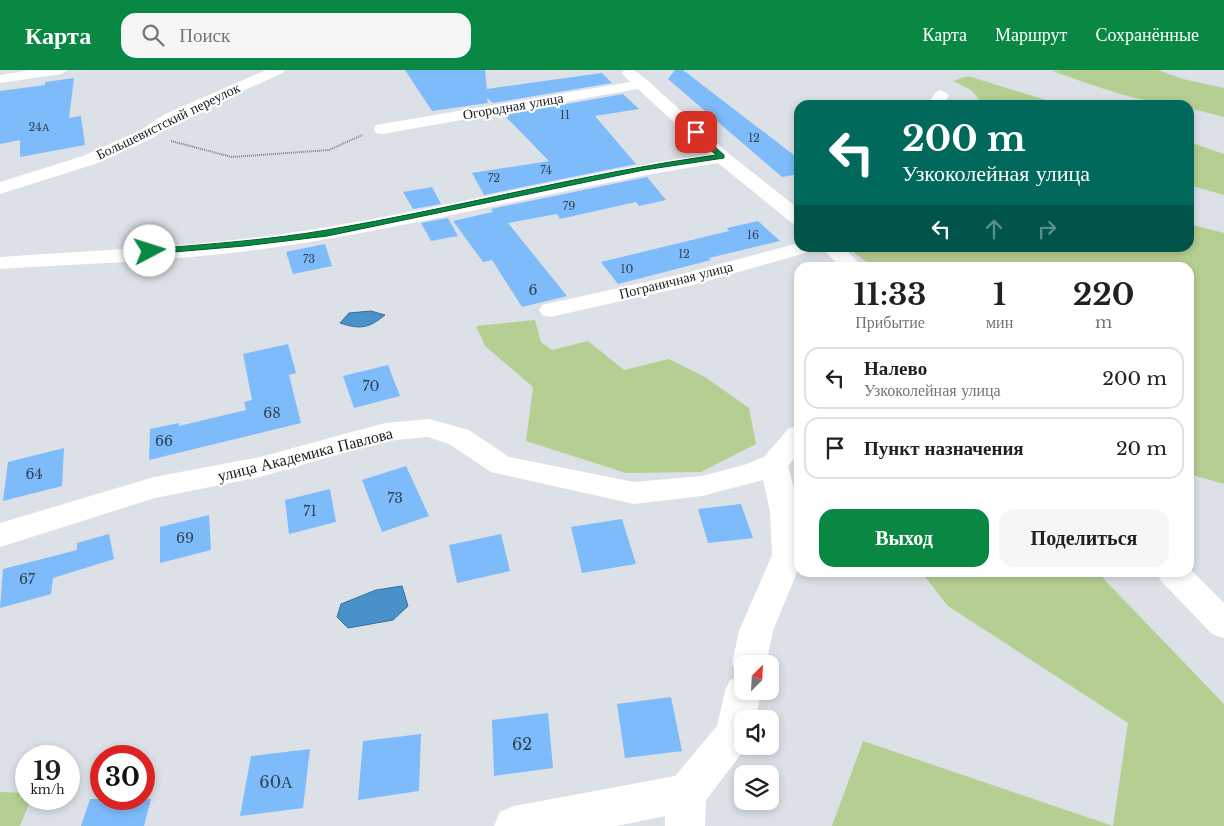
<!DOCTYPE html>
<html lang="ru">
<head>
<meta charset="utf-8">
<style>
  :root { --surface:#fff; --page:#f6f6f6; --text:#202124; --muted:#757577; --line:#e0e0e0; --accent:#098843 }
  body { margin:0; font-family:"Libre Baskerville",serif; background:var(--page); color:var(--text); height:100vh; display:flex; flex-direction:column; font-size:19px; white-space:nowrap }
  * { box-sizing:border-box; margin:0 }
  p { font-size:16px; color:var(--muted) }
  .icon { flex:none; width:28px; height:28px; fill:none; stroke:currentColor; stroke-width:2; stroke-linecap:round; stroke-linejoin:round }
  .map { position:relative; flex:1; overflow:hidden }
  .side { position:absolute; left:794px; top:192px; width:400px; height:315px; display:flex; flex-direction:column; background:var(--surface); border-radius:15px; box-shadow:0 2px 8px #0003 }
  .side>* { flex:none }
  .banner { position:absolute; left:794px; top:30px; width:400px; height:152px; border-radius:15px; box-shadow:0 2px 8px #0003; background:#00695c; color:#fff; overflow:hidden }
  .needle { width:32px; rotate:24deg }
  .fabs { position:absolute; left:734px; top:585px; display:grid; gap:10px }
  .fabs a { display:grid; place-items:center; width:45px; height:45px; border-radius:10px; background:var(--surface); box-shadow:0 2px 8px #0003; font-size:25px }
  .speed { position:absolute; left:15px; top:675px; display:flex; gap:10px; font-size:25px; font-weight:700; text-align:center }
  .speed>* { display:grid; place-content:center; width:65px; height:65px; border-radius:50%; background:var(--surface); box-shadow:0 2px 8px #0003; line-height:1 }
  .speed small { font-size:12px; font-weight:400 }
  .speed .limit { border:8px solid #d22; background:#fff; color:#111 }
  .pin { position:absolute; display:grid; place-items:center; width:42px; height:42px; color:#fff; margin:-21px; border-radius:10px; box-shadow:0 2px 8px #0006 }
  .me { position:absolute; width:55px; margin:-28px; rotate:85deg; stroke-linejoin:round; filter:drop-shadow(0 0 4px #0008) }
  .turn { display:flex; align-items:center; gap:18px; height:105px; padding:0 25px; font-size:22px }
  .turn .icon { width:65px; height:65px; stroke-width:2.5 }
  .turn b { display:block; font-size:35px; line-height:42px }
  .lanes { display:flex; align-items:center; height:48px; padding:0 25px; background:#0003; justify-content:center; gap:25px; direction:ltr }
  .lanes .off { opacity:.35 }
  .eta { display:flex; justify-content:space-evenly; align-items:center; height:85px; text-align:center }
  .eta b { font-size:30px; font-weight:800; line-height:35px }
  .action { display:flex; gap:10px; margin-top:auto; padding:10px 25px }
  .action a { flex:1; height:58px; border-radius:15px; background:var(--accent); color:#fff; font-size:20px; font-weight:800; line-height:58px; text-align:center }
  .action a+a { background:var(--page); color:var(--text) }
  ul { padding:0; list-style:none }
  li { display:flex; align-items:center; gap:15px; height:62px; margin:0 10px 8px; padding:0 15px; border:2px solid var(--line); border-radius:15px }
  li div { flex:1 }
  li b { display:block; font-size:19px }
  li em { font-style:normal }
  header { display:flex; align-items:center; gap:30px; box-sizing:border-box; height:70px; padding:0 25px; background:var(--accent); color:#fff }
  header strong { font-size:24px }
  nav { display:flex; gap:28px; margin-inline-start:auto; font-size:18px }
  .search { width:350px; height:45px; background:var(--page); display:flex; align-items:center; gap:12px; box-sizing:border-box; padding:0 18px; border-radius:15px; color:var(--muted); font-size:19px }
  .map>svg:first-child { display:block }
  .green { fill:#b5cf92 }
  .water { fill:#4892c9; stroke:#3a6e95 }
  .building { fill:#7dbbfa }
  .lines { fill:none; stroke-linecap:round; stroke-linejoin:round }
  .path { stroke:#808387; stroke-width:2; stroke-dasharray:1 1; stroke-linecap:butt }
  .minor { fill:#fff; fill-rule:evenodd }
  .route { fill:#098843; stroke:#06582c }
  .labels { text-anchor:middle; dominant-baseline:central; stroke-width:4.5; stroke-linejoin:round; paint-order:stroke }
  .far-number-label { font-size:11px; fill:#324354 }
  .far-street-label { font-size:14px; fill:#191b1d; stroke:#fff }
  .number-label { font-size:14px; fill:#324354 }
  .street-label { font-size:16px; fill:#191b1d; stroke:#fff }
  .near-number-label { font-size:16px; fill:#324354 }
</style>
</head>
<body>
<header>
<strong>Карта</strong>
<div class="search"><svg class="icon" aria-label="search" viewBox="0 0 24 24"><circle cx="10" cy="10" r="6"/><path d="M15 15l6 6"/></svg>Поиск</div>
<nav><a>Карта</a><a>Маршрут</a><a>Сохранённые</a></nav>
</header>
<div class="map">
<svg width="1224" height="756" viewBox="0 0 1224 756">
  <rect width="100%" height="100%" fill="#dce1e7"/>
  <path class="green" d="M1063 0H1158L1183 9 1224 18V47L1189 38V35C1142 35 1096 16 1052 1Z
    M968 6 1062 35H984L971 20 953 11Z
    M1189 72 1224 84V125L1189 115Z
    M1189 154 1224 163V414L1189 404V198L873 197 848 178H1189Z
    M535 250 541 272 552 280 588 271 624 300 669 289 705 307 749 338 756 374 701 402 626 403 526 371 533 317 485 276 476 256Z
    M922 503H1098L1224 634V756H832L863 671 1113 756 1128 653 948 536Z
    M0 722 26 723V729H31L20 756H0Z"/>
  <path class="water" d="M371 241 385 245C369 258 361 260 340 253L349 243Z
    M402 516 408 536 393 550 348 558 337 547 341 534 376 520Z"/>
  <path class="building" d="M405 0H485L487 19 602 3 612 13 493 33 487 28 488 33 432 41Z
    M675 0H683L799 89V104L782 107 668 9Z
    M74 8 69 48 81 46 85 75 20 87V70L0 74V21L45 15V12Z
    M623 24 639 39 595 46 636 94 484 125 472 103 549 91 504 45Z
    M647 107 666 130 639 136 636 132 560 149 557 144 508 153 567 226 522 237 492 190 483 192 453 151 493 142 491 139Z
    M432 117 441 134 413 139 403 122Z
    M448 148 458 166 431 171 421 153Z
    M758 151 780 171 709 188 711 190 618 214 601 192 729 161 727 158Z
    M325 174 332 196 293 204 286 182Z
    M288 274 296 303 289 305 301 353 149 390 150 359 179 353V356L246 340 244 332 252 330 243 284Z
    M388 295 400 326 354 338 343 306Z
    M64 378 62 416 3 431 8 392Z
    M406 396 429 446 382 462 362 410Z
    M330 419 336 452 289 464 285 430Z
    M741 434 753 468 708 473 698 439Z
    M209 445 211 480 160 493V457Z
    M622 449 636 494 582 503 571 457Z
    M109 464 114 489 53 508 51 524 0 538 3 499 77 480V473Z
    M501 464 510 501 457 513 449 475Z
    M671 627 682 681 625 688 617 634Z
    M548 643 553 698 494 706 492 650Z
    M421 664 419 721 358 730 363 671Z
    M310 679 303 738 240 746 251 686Z
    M90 729H151L144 756H81Z"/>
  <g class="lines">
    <path class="path" d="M171 71 232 87 329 80 362 65"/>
    <path class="minor" d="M31 0H68L61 4 0 13V5Z
      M266 0H285L283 3 175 51 153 68 95 94 0 124V112L83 86 141 60 163 45Z
      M624 0H634L648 11 728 83 799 139V155L792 153 718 93C575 115 434 153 291 175 195 190 97 193 0 199V187C96 180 194 177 289 163 430 142 568 105 708 84L638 19 382 64 376 63 374 59 376 55 382 54 630 12 622 3Z
      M941 20 949 25 943 35H927L936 22Z
      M799 173V178H812L809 182 693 215 550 247 542 245 539 240 542 235 682 204Z
      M822 178H844L864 198H841Z
      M429 349 469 360 509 387 634 412 702 406 744 395 764 387 789 358 799 356V383L788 396 799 438V497L773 561 766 594H742V621H761L756 649H742V676H747L706 730 705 756H665V746L617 756H494L500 742 514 736 675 706 717 656 725 621 730 610 740 606 737 605 732 594 739 561 772 485 770 442 763 410 702 426 634 434 491 402 449 374 428 367 385 371 260 407 155 428 0 477V453L154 407 260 387 385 353Z
      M1189 498 1224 533V568L1212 564 1161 511 1156 502H1189Z"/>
  </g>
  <path class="route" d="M696 60 724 85V88L644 100 327 166 244 176 150 184 146 181 150 179C209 174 269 170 327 160 457 138 585 103 716 85L693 64Z"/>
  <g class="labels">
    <g class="far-number-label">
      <text x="565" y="45">11</text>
      <text x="39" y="57">24А</text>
      <text x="754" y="68">12</text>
      <text x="546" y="100">74</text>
      <text x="494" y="108">72</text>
      <text x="569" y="136">79</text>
      <text x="753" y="165">16</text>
      <text x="684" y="184">12</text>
      <text x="309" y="189">73</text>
      <text x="627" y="199">10</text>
    </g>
    <g class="far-street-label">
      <text transform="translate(513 36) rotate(-10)">Огородная улица</text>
      <text transform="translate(168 51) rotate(-26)">Большевистский переулок</text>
      <text transform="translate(676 210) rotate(-14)">Пограничная улица</text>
    </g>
    <g class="number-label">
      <text x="533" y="220">6</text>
      <text x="371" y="316">70</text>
      <text x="272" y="343">68</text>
      <text x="164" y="371">66</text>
      <text x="34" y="404">64</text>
      <text x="395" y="428">73</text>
      <text x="310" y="441">71</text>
      <text x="185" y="468">69</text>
      <text x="27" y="509">67</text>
    </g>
    <g class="street-label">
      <text transform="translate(305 384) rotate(-14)">улица Академика Павлова</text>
    </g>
    <g class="near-number-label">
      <text x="522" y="674">62</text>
      <text x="276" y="712">60А</text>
    </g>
  </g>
</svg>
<div class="fabs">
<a><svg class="needle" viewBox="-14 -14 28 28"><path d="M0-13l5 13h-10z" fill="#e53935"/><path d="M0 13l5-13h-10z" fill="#757577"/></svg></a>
<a><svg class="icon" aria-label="sound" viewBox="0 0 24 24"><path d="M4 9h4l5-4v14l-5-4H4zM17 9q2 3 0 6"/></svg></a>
<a><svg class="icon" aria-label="layers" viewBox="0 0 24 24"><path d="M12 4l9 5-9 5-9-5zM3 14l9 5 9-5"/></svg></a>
</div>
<div class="speed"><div>19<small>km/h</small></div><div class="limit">30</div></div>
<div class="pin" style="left:696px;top:62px;background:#d93025"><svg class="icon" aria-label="arrive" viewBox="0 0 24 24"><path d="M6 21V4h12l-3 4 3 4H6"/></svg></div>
<svg class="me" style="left:150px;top:181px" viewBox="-20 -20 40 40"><circle r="19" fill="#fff"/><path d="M0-13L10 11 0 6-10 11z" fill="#098843"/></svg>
<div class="banner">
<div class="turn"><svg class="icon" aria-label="left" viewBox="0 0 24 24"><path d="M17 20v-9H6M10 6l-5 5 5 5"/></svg><div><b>200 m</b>Узкоколейная улица</div></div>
<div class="lanes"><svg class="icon" aria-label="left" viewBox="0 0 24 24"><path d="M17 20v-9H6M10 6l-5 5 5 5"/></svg><svg class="icon off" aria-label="ahead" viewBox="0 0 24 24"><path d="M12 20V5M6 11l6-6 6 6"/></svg><svg class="icon off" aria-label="right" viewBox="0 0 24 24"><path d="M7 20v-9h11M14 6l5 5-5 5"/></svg></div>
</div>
<section class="side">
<div class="eta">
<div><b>11:33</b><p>Прибытие</p></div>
<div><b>1</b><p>мин</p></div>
<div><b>220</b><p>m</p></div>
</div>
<ul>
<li><svg class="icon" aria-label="left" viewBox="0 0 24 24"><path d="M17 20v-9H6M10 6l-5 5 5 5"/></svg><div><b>Налево</b><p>Узкоколейная улица</p></div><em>200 m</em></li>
<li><svg class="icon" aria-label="arrive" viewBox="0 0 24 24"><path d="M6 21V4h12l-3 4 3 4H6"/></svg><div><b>Пункт назначения</b></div><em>20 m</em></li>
</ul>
<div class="action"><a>Выход</a><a>Поделиться</a></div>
</section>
</div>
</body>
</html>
